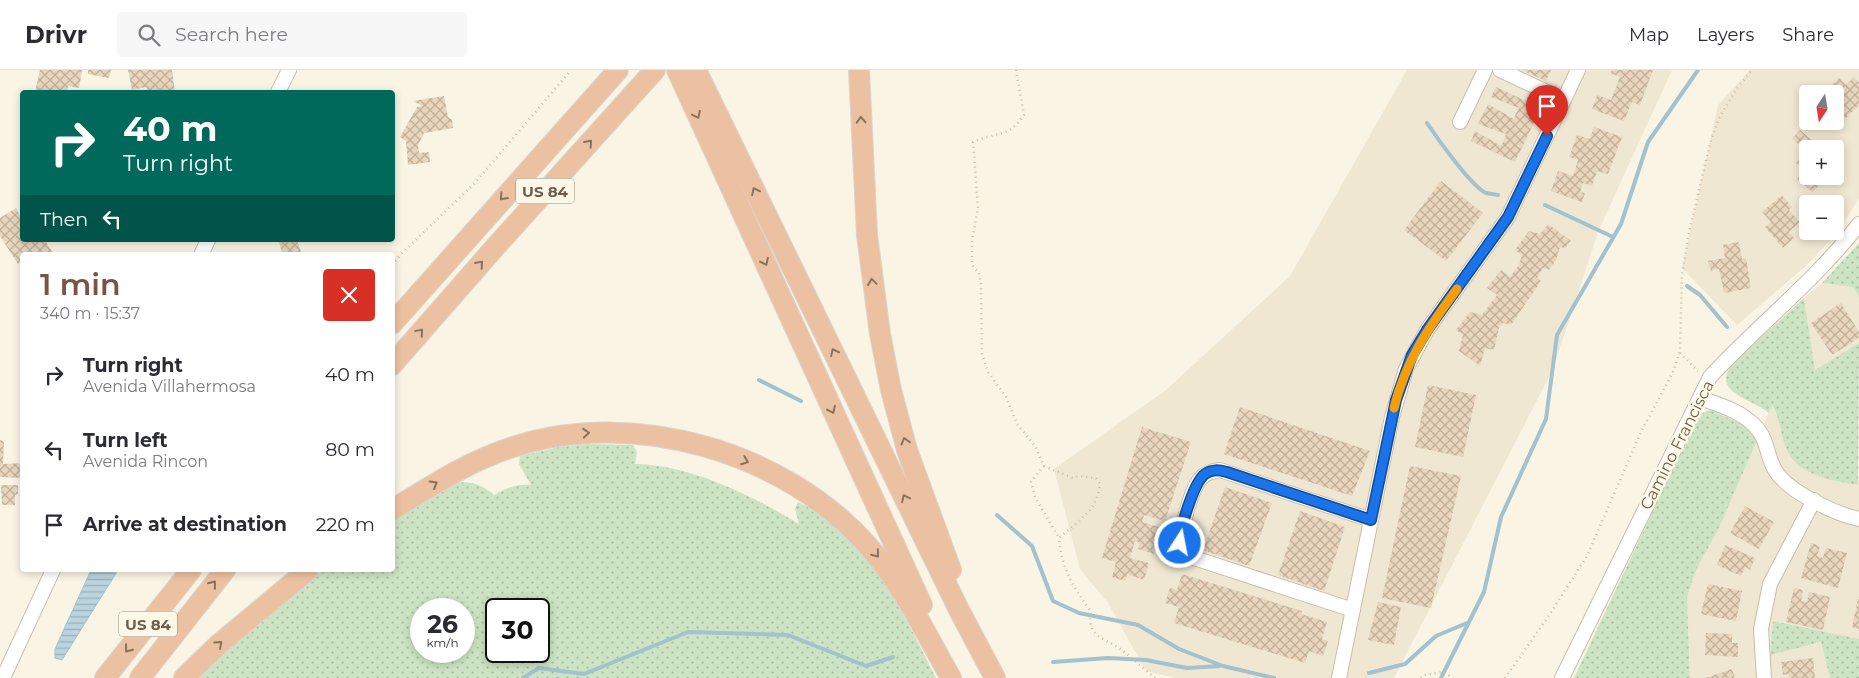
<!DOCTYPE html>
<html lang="en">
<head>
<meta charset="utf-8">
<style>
  :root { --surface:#fff; --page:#f7f7f7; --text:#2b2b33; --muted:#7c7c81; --line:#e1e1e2; --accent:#775443 }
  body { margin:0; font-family:Montserrat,sans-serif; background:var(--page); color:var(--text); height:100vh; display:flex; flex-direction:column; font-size:19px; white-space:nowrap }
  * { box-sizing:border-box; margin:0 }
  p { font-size:16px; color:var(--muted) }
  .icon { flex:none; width:28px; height:28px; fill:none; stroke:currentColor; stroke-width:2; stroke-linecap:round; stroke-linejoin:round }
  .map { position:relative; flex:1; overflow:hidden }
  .sheet { position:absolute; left:20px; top:182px; width:375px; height:320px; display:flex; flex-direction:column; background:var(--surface); border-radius:5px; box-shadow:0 2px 8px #0003 }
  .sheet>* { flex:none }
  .banner { position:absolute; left:20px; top:20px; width:375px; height:152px; border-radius:5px; box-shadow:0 2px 8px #0003; background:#00695c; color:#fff; overflow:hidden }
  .needle { width:32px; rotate:192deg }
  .fabs { position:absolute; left:1799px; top:15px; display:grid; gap:10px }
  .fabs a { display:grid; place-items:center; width:45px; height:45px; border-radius:5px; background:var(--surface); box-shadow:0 2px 8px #0003; font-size:25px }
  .speed { position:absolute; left:410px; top:528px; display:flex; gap:10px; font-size:25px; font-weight:700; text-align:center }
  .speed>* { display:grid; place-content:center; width:65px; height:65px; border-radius:50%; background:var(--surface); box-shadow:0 2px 8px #0003; line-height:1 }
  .speed small { font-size:12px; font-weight:400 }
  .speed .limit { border:2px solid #111; border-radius:8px; background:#fff; color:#111 }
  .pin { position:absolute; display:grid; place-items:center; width:42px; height:42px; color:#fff; margin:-51px -21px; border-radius:50% 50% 50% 0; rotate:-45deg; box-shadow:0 0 5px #0007 }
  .pin .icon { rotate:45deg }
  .me { position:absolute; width:55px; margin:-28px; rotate:11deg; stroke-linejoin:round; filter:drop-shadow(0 0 4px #0008) }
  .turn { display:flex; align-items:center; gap:18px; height:105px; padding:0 20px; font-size:22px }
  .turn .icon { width:65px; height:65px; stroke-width:2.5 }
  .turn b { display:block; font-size:35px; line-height:42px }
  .then { display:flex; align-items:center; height:48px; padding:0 20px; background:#0003; gap:10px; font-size:19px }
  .round { display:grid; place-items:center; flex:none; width:52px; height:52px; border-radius:5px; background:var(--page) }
  .head { display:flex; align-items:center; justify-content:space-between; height:85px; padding:0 20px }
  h1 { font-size:30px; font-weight:600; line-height:38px; color:var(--accent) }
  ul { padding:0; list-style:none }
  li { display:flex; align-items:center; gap:15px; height:75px; padding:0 20px }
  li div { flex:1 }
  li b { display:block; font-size:19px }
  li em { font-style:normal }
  header { display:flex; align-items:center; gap:30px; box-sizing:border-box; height:70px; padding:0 25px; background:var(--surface); border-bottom:1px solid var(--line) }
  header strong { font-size:24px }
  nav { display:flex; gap:28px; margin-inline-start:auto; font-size:18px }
  .search { width:350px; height:45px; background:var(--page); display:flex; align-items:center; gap:12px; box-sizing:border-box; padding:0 18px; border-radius:5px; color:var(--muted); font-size:19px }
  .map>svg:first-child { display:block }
  .residential { fill:#f0e7d2; fill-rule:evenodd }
  .grass { fill:url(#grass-dots); fill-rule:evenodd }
  .water { fill:url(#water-rules); stroke:#a2c2d0 }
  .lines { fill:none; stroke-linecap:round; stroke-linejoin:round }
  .stream { stroke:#a2c2d0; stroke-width:4 }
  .building { fill:url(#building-cross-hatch) }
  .minor-casing { stroke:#c8bdab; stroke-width:16 }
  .highway-casing { stroke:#d9d5d0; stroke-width:22 }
  .path { stroke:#cfbba2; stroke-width:2.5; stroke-dasharray:1 4; stroke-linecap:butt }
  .minor { stroke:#fff; stroke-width:14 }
  .highway { stroke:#ecc1a1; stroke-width:20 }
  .oneway { stroke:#87725d }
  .route-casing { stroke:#114b97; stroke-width:12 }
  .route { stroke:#1a73e8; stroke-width:9 }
  .slow { stroke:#f59e0b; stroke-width:9 }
  .labels { text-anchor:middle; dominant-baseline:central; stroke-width:5; stroke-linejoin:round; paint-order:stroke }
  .shield { fill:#fcf8e8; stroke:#998c7b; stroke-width:1 }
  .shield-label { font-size:15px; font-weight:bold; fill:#6e5e4c }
  .street-label { font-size:16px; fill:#6e5e4c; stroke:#fcf8e8 }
</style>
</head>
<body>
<header>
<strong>Drivr</strong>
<div class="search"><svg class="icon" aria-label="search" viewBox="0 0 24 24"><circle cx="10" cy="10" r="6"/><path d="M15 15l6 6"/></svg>Search here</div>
<nav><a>Map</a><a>Layers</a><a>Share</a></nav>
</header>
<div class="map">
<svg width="1859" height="608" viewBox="0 0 1859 608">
  <defs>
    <pattern id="grass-dots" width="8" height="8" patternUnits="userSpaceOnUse" patternTransform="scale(1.25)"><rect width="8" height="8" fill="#cce4c3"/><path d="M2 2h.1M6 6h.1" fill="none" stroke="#aabca1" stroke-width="1.8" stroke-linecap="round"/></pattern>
    <pattern id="water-rules" width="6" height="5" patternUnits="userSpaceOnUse" patternTransform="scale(1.25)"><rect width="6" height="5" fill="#bad4e0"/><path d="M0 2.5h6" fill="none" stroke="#9bafb8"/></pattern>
    <pattern id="building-cross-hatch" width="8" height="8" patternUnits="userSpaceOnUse" patternTransform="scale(1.25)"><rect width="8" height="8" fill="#e8d5bc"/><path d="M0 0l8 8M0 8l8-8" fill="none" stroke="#c0b09b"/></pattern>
  </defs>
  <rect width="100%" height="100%" fill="#f9f4e3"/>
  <path class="residential" d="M1407 0H1672L1598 162 1553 299 1394 608H1175L1146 601 1108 533 1080 499 1054 399 1166 320 1290 206Z
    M1750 0H1859V129L1835 165 1807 195 1737 255 1682 198 1718 35ZM1808 24H1835V51H1808ZM1808 79H1835V106H1808ZM1808 134H1835V161H1808Z
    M1822 213 1853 217 1859 227V273L1815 300 1804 228Z
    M1772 335 1796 392 1802 398 1810 403 1858 414 1859 408V569L1773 551 1770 584 1822 572 1830 608H1690L1687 527 1697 498 1718 460Z"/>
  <path class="grass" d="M1859 173V227L1853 217 1822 213Z
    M1804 228 1815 300 1859 273 1858 415C1832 410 1799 407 1787 380 1780 365 1781 350 1772 335L1769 343C1751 328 1711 323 1732 294Z
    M1710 340 1745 355 1758 368 1718 460 1697 498 1687 527 1690 608H1574L1696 350 1700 344Z
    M586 374 633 375 637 382 635 394C690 395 752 425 799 454L795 439 798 432C868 466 903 542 936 608H197L244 565 323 500H392L393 450C408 440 441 417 458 413 470 410 486 417 494 425 506 418 516 414 531 415L519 394 520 386 559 377ZM421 539H464V581H421ZM496 539H539V581H496Z
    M1773 551 1859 569V608H1830L1821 572 1770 585Z"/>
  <path class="water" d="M91 500H118L62 590 55 588V579Z"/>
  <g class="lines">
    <path class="stream" d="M1427 53C1437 68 1471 116 1486 123 1489 124 1494 124 1498 125
      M1545 135 1613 167
      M1687 216 1700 225 1727 257
      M759 310 801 331
      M997 445 1032 476 1053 531 1079 543 1138 555 1179 579 1223 596 1274 608
      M1053 592 1108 588 1146 590 1187 598 1220 596
      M1369 603 1405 594 1436 566 1467 553
      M523 608 539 598 584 604 688 562 788 565 866 596 893 587
      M1441 608 1484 522 1501 447 1546 349 1557 265 1621 154 1648 72 1698 0"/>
  </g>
  <path class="building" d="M40 0H82L79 18 68 16 67 22H35Z
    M88 0H111L109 8 88 4Z
    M128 0H172L175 22H147L146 17 132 20Z
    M1522 0H1551L1546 11Z
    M1612 0H1653L1640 35 1632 32 1624 51 1592 39 1597 25 1611 30 1620 7 1610 3Z
    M1854 7 1859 12V35L1838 56 1833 51H1835V24H1823L1839 8 1846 15Z
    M1496 17 1541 38 1515 92 1471 71 1475 61 1501 76 1504 70 1506 64 1478 54 1488 34 1514 49 1516 43 1519 38 1491 27Z
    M444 26 448 47 452 50 453 58 424 63 418 75 419 83 429 82 430 92 408 95 406 71 400 67 417 37 422 36 413 31Z
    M1594 57 1622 67 1608 104 1597 101 1592 116 1583 113 1580 122 1585 123 1582 132 1551 121 1558 101 1573 106 1578 90 1569 87 1577 65 1590 69Z
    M1800 60 1822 79H1808V106H1827L1813 122 1797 109 1804 100 1796 93 1807 81 1792 69Z
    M1441 111 1483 143 1446 191 1404 160Z
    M1782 125 1792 137 1789 140 1800 152 1789 162 1794 168 1783 178 1765 157 1771 152 1762 142Z
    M16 138 22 149V170H45L54 185H22V191L18 194 0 166V148Z
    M1548 154 1571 171 1565 178 1560 177 1556 190 1549 200 1543 198 1537 208 1541 211 1511 255 1503 253 1499 258 1494 280 1485 278 1480 296 1459 281 1463 265 1456 260 1470 242 1482 245 1497 225 1487 218 1501 200 1510 207 1519 195 1522 185 1515 180 1529 161 1540 164Z
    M278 170H297L302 185H283Z
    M1739 172 1742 189 1746 188 1751 218 1724 223 1719 199 1711 201 1708 191 1725 188 1723 175Z
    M1841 233 1859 262V268L1832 285 1811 253Z
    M1428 315 1476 325 1463 387 1415 377Z
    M1240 337 1370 381 1352 426 1224 384Z
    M1142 357 1191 372 1165 451 1144 445 1142 452 1162 458 1154 484 1138 479 1140 473 1135 471 1130 488 1149 493 1144 510 1127 504 1125 511 1112 507 1116 492 1102 488Z
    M0 370 4 371 3 394 22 393V408L0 407Z
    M1410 396 1461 406 1431 538 1382 528Z
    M1 415H18V424L15 425V435H2Z
    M1225 417 1272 433 1249 496 1203 480Z
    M1745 436 1774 452 1759 479 1730 463Z
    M1300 441 1345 457 1324 521 1278 505Z
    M1811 473 1820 476 1817 486 1823 488 1826 478 1847 483 1838 518 1801 508Z
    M1725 475 1755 488 1750 500 1745 497 1741 506 1717 495Z
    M1182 504 1302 541 1301 544 1327 552 1322 569 1328 571 1323 586 1309 581 1305 593 1174 553 1179 537 1165 533 1170 518 1177 520Z
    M1708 514 1742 521 1736 551 1701 544Z
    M1794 518 1803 520 1801 531 1807 532 1809 522 1830 527 1823 560 1786 552Z
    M1858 529H1859V559L1852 557Z
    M1378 532 1401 537 1394 575 1368 570Z
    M1706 563 1732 564V573H1738V587L1705 585Z
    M1813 588 1815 608H1789L1788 604 1783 605 1781 592Z
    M1732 599 1735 608H1705Z"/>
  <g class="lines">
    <defs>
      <path id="minor" d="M1500 0 1564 30
        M278 22 289 0
        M1460 52 1485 0
        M201 185 208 170
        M1700 328C1719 335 1739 340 1754 355 1768 368 1766 385 1775 400 1787 421 1835 444 1859 449
        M1353 540 1194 488 1182 479C1178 465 1191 418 1202 407 1207 402 1213 401 1220 400L1371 450
        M3 608 53 500
        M1339 608 1392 347 1406 299 1427 260 1508 147 1578 0
        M1562 608 1710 307C1758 255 1815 211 1859 154
        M1764 608 1761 559 1770 514 1814 430"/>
      <path id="highway" d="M677 0 922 535
        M696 0 959 540 995 608
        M859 0 867 165 880 264 891 320 907 380 951 500
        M392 254 618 0
        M392 295 497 175 655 0
        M392 440C431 416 469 391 513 377 633 337 786 382 869 477 903 515 926 564 951 608
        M105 608 191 500
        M140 608 225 500
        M184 608 218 575 308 500"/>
    </defs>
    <use href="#minor" class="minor-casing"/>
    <use href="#highway" class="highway-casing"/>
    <path class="path" d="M1016 0 1024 45C1008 69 997 61 973 72L978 138 972 171V195L979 203 981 215 982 284 988 302 1006 327 1017 354 1035 376 1044 396 1073 408 1080 406 1096 408 1100 414C1096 443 1079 450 1059 468 1062 500 1073 516 1091 542 1087 567 1104 568 1119 578 1131 587 1143 598 1155 608
      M392 195 403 182 475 113 571 0
      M1680 283 1698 301
      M1044 396 1031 412 1035 427 1059 468
      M1421 608 1424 605 1444 602 1453 608
      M1505 608 1548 547 1587 486 1641 362 1673 302 1680 281 1682 205 1689 162 1710 74 1719 48 1737 18 1752 0"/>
    <use href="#minor" class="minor"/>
    <use href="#highway" class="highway"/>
  </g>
  <defs><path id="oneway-chevron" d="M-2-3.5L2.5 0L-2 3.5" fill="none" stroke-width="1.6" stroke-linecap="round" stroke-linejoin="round" transform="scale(1.25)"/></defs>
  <g class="oneway">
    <use href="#oneway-chevron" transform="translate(697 45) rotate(65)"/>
    <use href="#oneway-chevron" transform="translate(861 50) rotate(-92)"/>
    <use href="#oneway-chevron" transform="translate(589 73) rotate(-48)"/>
    <use href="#oneway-chevron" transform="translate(755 121) rotate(-116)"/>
    <use href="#oneway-chevron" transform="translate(503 127) rotate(132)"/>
    <use href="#oneway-chevron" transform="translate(765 192) rotate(65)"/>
    <use href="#oneway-chevron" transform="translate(480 194) rotate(-49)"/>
    <use href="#oneway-chevron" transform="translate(872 212) rotate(-98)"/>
    <use href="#oneway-chevron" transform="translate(420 262) rotate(-50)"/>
    <use href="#oneway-chevron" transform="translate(834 282) rotate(-116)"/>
    <use href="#oneway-chevron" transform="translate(832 340) rotate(65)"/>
    <use href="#oneway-chevron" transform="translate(586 363) rotate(-4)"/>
    <use href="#oneway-chevron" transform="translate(905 371) rotate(-105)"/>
    <use href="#oneway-chevron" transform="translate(745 391) rotate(21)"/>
    <use href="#oneway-chevron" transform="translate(434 414) rotate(-31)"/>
    <use href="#oneway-chevron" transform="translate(905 428) rotate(-116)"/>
    <use href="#oneway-chevron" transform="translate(876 484) rotate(51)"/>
    <use href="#oneway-chevron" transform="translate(213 514) rotate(-52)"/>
    <use href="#oneway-chevron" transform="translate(219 574) rotate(-42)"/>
    <use href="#oneway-chevron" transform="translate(128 579) rotate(128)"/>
  </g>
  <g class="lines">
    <defs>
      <path id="route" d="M1180 473C1179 460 1194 412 1205 404 1212 399 1219 400 1227 402L1371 450 1396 330 1412 285 1427 260 1508 147 1547 66"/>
    </defs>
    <use href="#route" class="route-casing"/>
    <use href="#route" class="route"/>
    <path class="slow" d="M1394 338C1405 292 1429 257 1457 219"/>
  </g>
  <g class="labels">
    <g class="shield">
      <rect x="516" y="108.5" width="58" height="25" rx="4"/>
      <rect x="119" y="541.5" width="58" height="25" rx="4"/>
    </g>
    <g class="shield-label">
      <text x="545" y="121">US 84</text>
      <text x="148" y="554">US 84</text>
    </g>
    <g class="street-label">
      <text transform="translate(1677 375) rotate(-63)">Camino Francisca</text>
    </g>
  </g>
</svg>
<div class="fabs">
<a><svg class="needle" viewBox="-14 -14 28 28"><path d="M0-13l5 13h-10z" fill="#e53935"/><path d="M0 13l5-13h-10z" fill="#7c7c81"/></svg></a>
<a>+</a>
<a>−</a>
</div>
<div class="speed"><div>26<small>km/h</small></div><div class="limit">30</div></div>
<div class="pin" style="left:1547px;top:66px;background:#d93025"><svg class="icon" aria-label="arrive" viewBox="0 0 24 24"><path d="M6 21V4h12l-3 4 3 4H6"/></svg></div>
<svg class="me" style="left:1180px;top:473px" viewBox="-20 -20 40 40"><circle r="17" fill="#1a73e8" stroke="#fff" stroke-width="3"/><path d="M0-11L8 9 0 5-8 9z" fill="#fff"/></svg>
<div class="banner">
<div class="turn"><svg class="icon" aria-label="right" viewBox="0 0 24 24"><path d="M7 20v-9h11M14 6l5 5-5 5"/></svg><div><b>40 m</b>Turn right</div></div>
<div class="then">Then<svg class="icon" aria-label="left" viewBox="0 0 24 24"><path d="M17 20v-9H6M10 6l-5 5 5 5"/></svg></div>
</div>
<section class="sheet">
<div class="head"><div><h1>1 min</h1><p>340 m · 15:37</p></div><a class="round" style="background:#d93025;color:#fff"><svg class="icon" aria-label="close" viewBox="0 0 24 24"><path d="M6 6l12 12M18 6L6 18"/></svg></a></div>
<ul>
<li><svg class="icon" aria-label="right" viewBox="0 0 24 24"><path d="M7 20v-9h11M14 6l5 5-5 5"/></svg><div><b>Turn right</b><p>Avenida Villahermosa</p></div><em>40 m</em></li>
<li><svg class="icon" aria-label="left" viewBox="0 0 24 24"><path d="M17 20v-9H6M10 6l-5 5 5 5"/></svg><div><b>Turn left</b><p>Avenida Rincon</p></div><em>80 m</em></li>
<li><svg class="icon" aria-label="arrive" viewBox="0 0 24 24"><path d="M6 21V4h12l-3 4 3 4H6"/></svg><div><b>Arrive at destination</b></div><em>220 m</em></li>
</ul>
</section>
</div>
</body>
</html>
